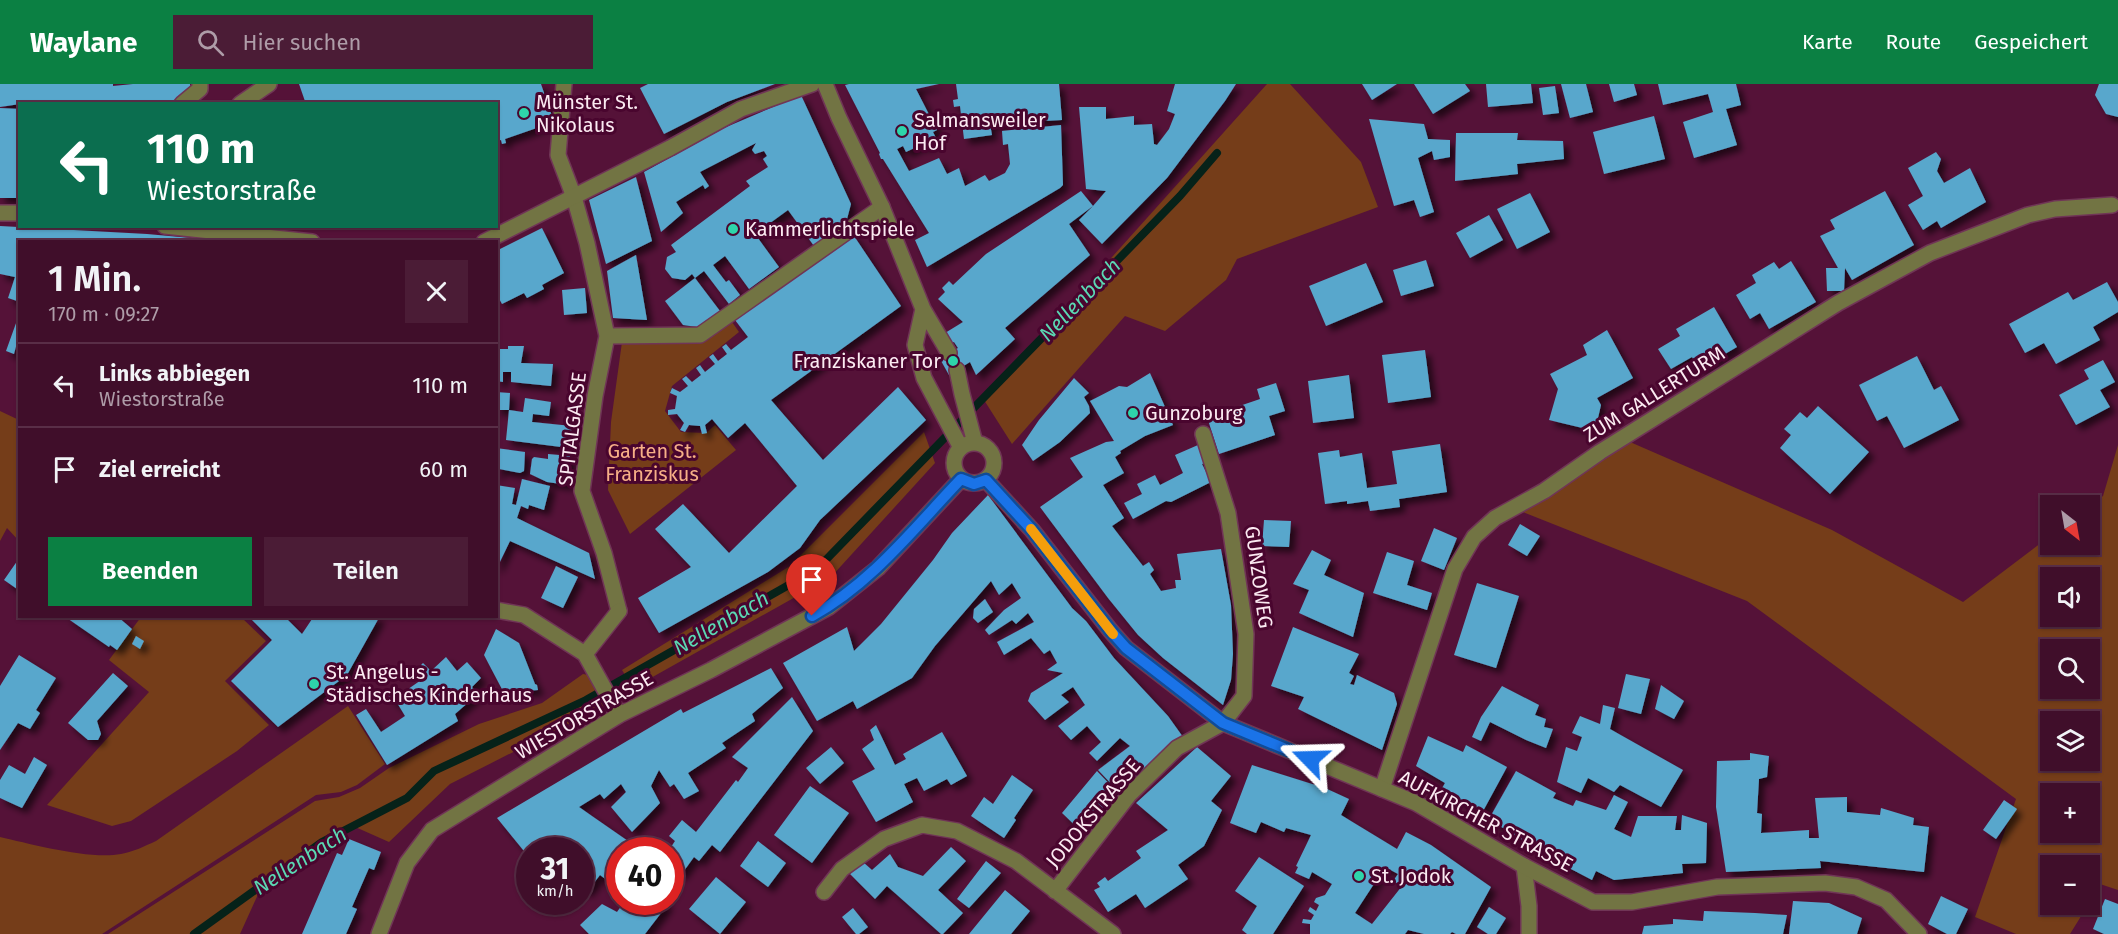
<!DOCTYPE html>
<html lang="de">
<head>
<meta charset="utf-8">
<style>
  :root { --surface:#400e2a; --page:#4b1c36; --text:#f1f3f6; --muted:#ae9ca8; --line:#592e47; --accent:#0b8043 }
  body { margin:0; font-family:"Fira Sans",sans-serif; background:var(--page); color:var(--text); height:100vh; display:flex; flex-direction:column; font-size:22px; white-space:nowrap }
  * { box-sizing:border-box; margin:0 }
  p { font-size:20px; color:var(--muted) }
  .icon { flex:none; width:33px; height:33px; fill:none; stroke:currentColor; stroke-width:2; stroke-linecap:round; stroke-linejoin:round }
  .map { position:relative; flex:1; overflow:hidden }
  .details { position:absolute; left:18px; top:156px; width:480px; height:378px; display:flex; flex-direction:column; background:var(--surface); border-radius:0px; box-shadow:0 2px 4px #0004,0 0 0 2px var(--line) }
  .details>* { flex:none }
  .top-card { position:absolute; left:18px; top:18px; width:480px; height:126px; border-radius:0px; box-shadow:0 2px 4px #0004,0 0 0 2px var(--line); background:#0b6e4f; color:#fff; overflow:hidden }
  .needle { width:39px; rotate:149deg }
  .buttons { position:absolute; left:2040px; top:411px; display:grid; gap:12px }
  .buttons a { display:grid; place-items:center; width:60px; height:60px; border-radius:0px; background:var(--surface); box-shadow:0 2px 4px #0004,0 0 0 2px var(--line); font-size:30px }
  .speed { position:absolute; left:516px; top:753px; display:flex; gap:12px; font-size:30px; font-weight:700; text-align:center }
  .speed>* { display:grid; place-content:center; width:78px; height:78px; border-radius:50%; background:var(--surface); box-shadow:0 2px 4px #0004,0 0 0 2px var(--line); line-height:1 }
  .speed small { font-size:15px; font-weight:400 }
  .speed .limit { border:9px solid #d22; background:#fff; color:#111 }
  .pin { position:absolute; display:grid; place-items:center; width:51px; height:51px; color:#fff; margin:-62px -26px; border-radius:50% 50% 50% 0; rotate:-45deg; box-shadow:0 0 6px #0007 }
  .pin .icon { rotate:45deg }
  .me { position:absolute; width:66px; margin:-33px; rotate:292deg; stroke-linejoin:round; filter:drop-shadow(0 0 4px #0008) }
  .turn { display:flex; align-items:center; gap:21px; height:126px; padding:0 30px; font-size:27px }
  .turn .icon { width:78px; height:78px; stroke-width:2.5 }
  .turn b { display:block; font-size:42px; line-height:51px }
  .round { display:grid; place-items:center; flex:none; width:63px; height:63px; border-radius:0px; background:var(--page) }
  .headline { display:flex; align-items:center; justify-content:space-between; height:102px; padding:0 30px }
  h1 { font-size:36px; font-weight:600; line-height:45px }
  .button { display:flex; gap:12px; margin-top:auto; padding:12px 30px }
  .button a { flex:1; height:69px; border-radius:0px; background:var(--accent); color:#fff; font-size:24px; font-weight:600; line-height:69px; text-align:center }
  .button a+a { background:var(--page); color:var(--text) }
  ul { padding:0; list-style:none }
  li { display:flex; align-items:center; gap:18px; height:84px; padding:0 30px; border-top:2px solid var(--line) }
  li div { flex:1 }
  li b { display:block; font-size:22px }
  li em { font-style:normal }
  header { display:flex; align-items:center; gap:36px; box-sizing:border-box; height:84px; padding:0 30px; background:var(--accent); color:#fff }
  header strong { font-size:28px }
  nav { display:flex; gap:33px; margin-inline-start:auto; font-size:21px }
  .search { width:420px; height:54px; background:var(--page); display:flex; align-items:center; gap:15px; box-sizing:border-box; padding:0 21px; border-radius:0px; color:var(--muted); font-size:22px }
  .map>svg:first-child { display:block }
  .green { fill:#753d19; fill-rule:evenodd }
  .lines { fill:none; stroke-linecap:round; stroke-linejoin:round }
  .stream { stroke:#062219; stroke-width:8 }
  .building { fill:#59a7cc; fill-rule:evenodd; filter:url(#shadow) }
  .pedestrian-casing { stroke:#703556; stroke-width:18 }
  .minor-casing { stroke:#703556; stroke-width:18 }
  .tertiary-casing { stroke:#703556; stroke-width:18 }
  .pedestrian { stroke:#727443; stroke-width:15 }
  .minor { stroke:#727443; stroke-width:15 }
  .tertiary { stroke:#727443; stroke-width:15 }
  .route-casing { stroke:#114b97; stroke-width:15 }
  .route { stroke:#1a73e8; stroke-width:10 }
  .slow { stroke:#f59e0b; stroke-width:10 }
  .poi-dot { fill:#2ed4aa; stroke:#49052e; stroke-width:2 }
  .labels { text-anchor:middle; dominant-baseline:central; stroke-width:6; stroke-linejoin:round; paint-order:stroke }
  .poi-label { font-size:20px; fill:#fbeaf1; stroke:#49052e; text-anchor:start }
  .street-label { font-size:20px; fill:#fbeaf1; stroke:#49052e }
  .park-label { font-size:20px; fill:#f6af87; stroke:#49052e }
  .water-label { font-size:21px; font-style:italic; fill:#5bd8b3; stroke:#49052e }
</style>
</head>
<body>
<header>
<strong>Waylane</strong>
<div class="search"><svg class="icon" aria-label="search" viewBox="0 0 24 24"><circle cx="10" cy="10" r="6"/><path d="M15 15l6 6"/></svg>Hier suchen</div>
<nav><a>Karte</a><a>Route</a><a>Gespeichert</a></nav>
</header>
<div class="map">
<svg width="2118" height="850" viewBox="0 0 2118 850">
  <defs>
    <filter id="shadow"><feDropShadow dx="5.5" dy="5.5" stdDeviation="3" flood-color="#0009"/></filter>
  </defs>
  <rect width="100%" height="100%" fill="#551238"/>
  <path class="green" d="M1267 0H1290L1361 78 1378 123 1237 175 1226 196 1165 247 1125 232 1012 360 984 316Z
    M732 238 739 248 672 302 665 327 681 348 706 349 715 341 736 366 630 450 608 406 611 338 622 258 655 257 695 259Z
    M0 327 19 336V457L7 444 0 457Z
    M924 348 935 379 831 493 633 604 622 586 790 482Z
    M1630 358 1832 446 1963 518 2050 452V460H2090V422L2103 412 2118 361V806L2100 800 2090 818V782H2050V820L2088 821 2070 850H2016L1975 833 2016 715 1747 517 1523 428 1608 370ZM2050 494H2090V532H2050ZM2050 566H2090V604H2050ZM2050 638H2090V676H2050ZM2050 710H2090V748H2050Z
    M141 533H243L242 534 266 557 225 597 269 641 237 667 131 737 112 742 47 721 149 608 109 576Z
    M583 590 594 592 606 621 450 700 389 758 353 742 260 806 240 850H108L315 717 339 713 360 704 389 684 479 640 542 619Z
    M348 622 385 680 357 701 341 708 316 711 102 850H0V753C31 760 90 776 121 770 133 768 145 762 156 757Z"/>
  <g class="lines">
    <path class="stream" d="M194 850 322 758 407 714 434 687 586 616 817 485 1180 112 1217 69"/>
  </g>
  <path class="building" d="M0 0H113V2L133 0H190L191 9 172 20H20L0 23Z
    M299 0H541L554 38 505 55 506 59 502 60 501 56 496 57V20H306Z
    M648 0H775L727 18 664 50 640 4Z
    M849 0H939L916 5 937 46 933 48 937 56 925 62 923 60 906 68 903 62 897 65 909 87 939 74 947 90 959 84 965 102 985 91 989 97 1005 89 1010 80 1008 60 1003 61 1002 47 1061 41 1063 101 1060 104 927 183 915 156 929 149 883 75H881L879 70 880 69 845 1Z
    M956 0H1059L1062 36 990 40 992 51 964 55 960 22 954 23 953 16 958 15Z
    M1175 0H1236L1225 17 1167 94 1102 160 1079 136 1093 122 1069 140 1090 171 1005 244 1015 255 976 291 970 278 949 291 940 275 958 264 954 258 951 259 945 249 963 238 938 215 945 208 942 204 949 197 953 201 986 170 1081 107 1093 122 1106 107 1086 105 1079 23H1106V35L1134 32V41L1152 40 1154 60 1157 61 1169 45 1175 30 1167 27Z
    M1362 0H1397L1372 16Z
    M1414 0H1465L1470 7 1433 30Z
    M1486 0H1531L1533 19 1488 23Z
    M1561 0H1586L1593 28 1570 34Z
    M1609 0H1634L1637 11 1614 18Z
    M1658 0H1736L1741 21 1726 25 1737 61 1694 74 1683 38 1713 28 1708 10 1663 21Z
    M2099 0H2118V33L2106 30 2095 11Z
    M1555 2 1559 29 1543 31 1539 4Z
    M801 11 851 120 847 135 814 162 788 126 755 150 779 183 749 205 725 172 713 181 726 198 729 196 740 211 729 220 704 187 695 194 720 227 697 243 683 241 665 217 695 194 692 190 685 196 672 194 665 185 667 173 676 168 671 161 750 102 746 97 768 83 763 75 767 72 764 67 755 70 752 66 756 59 700 88 709 102 705 105 703 101 676 118 683 129 661 148 644 88 724 44Z
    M0 24 20 25V114H0Z
    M1654 32 1665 75 1604 90 1593 48Z
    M1369 35 1424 40 1428 55 1450 56V73L1434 76 1432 67 1418 74 1434 128 1420 133 1414 116 1394 122Z
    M1456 49H1518L1517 56 1563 57 1564 75 1517 80 1518 90 1455 97Z
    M1936 68 1941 75 1937 87 1944 99 1970 84 1986 118 1941 144 1937 137 1923 146 1908 121 1923 112 1908 84Z
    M636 93 652 157 606 180 589 116Z
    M1885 107 1914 161 1852 196 1845 184 1844 207H1827L1826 184H1838L1820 152 1835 145 1830 136Z
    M1530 109 1550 148 1517 165 1497 125Z
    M1489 131 1503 156 1470 174 1456 149Z
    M0 142 147 150 202 155V158H20V218L8 214 15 193 0 190Z
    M542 144 564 189 542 201 544 205 527 214 524 209 502 220 496 209V167Z
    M852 149 901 222 771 316 823 376 898 303 926 336 820 436 800 464 768 488 659 549 638 514 691 483 655 445 683 420 729 469 797 402 745 339 728 354 712 335 705 341 707 349 702 350 700 342 689 341 685 348 680 346 684 339 677 330 668 331V326L675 325 677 312 670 309 672 304 680 308 688 302 682 295 686 292 692 298 701 291 696 284 700 281 705 288 715 280 709 273 713 270 718 277 727 270 722 263 726 260 731 266 748 253 735 236Z
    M636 171 647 236 613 234 607 187Z
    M1426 176 1434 202 1401 212 1393 186Z
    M1791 177 1816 218 1769 245 1760 229 1750 235 1736 211 1756 199 1752 191 1774 178 1779 185Z
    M1366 179 1383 218 1326 242 1309 202Z
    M2107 198 2118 218V228L2093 243 2100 256 2056 280 2044 259 2025 269 2009 240 2068 208 2073 216Z
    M585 204 587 229 564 231 562 206Z
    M1714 223 1737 263 1699 285 1692 273 1671 285 1658 265 1680 252 1676 245Z
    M20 228V256L18 255 14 270 6 267Z
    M1607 246 1633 294 1597 314 1601 321 1595 347 1549 336 1558 305 1550 290 1587 271 1583 261Z
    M508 262H524L521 279 553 280 551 302 511 298V288H503V298L496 297V265H508Z
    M1425 266 1431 313 1388 319 1382 271Z
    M1917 272 1934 306 1941 302 1959 336 1904 364 1887 332 1877 337 1859 301Z
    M2103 276 2115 298 2100 306 2110 323 2076 341 2059 311 2089 295 2084 286Z
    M1150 289 1173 341 1145 352 1120 367 1121 369 1115 373 1124 389 1103 401 1124 434 1112 442 1143 482 1149 478 1154 486 1150 490 1161 507 1176 504 1175 496H1181L1177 470 1221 465 1231 521 1233 570 1231 596 1223 621 1163 574 1138 551 1108 514 1040 423 1083 393 1070 374 1106 358 1114 357 1090 317 1119 302 1127 303Z
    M1349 291 1354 334 1313 339 1308 297Z
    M1074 294 1089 309 1084 313 1089 322 1090 329 1060 358 1033 377 1022 361 1039 336Z
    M1276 299 1285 327 1269 332 1275 351 1219 370 1207 333 1260 315 1257 305Z
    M496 308 510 309 509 326H496Z
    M525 314 551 318 549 332 533 330 532 338 572 342 569 364 506 356 509 326 523 328Z
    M1818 322 1869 368 1830 410 1780 364 1791 351 1784 345 1800 328 1807 334Z
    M1440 360 1447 408 1399 415 1400 423 1370 427 1368 417 1347 420V417L1325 420 1318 369 1339 366 1340 373 1362 369 1367 404 1397 400 1392 367Z
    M1198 361 1205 379 1202 380 1211 398 1171 418 1166 417 1133 435 1124 419 1142 410 1137 400 1155 391 1160 401 1183 389 1175 371Z
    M496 364 525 368 524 387 520 389 499 385 498 392H496Z
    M548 370 570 372 568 401 547 398 530 390 532 375 534 373 548 375Z
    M522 395 550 402 544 426 529 421 528 425 521 422 517 434 589 469 595 495 510 457 496 486V401L515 404 512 420 516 421Z
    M988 411 1072 524 1086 537 1114 574 1168 632 1183 653 1139 689 1120 709 1098 686 1130 662 1120 654 1097 677 1089 669 1101 658 1087 642 1071 656 1058 642 1085 621 1073 603 1061 611 1069 618 1045 636 1028 617 1031 609 1063 589 1047 586 1057 579 1050 566 1044 570 1031 554 1004 571 997 558 1034 538 1028 529 1016 540 1012 536 989 551 985 546 1004 526 1021 514 1012 499 999 511 991 497 935 562 912 594 857 625 853 617 817 637 783 579 847 543 854 567 881 540 933 476 952 449Z
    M1264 436 1291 437 1289 463 1262 462Z
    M1520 440 1540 452 1527 472 1508 461Z
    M1434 444 1457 454 1444 486 1421 477Z
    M1312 466 1331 476 1324 491 1364 509 1353 553 1299 529 1309 506 1293 500Z
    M1387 468 1414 477 1407 501 1432 509 1427 526 1373 509Z
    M20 473V507L4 496Z
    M556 482 578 493 563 524 541 514Z
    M1477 499 1519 512 1496 584 1454 571Z
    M985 515 993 528 978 539 973 534 974 525Z
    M64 532H117L132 545 117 566 110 561 109 563Z
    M248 532H284L302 550 314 532H380L347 591 278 643 231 597 272 556Z
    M1293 543 1359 570 1349 589 1354 592 1350 600 1354 601 1357 591 1394 609 1397 620 1382 666 1298 625 1304 613 1271 602Z
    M496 545 519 559 535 600 537 601 538 606 504 609 484 571Z
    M136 552 144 557 140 565 132 560Z
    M19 571 56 594 36 626 40 629 30 645 18 639 0 666V602Z
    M446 573 457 587 467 578 481 594 472 603 478 610 455 630 458 637 387 681 356 631 366 625 381 648 405 632 396 617 394 619 388 611 396 605 401 610 424 594 416 586 423 579 431 587Z
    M771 584 783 604 752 630 755 637 722 659 726 664 688 689 699 707 684 715 674 700 670 703 659 686 651 702 660 719 632 748 611 723 626 708 621 700 604 715 600 710 579 723 641 766H620V806L600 791 587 808 580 803V766H530L528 772 497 734 681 625 683 629Z
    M113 589 128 602 97 637 101 650 98 656H88L68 639Z
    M1626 590 1650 595 1641 630 1618 624Z
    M1661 601 1684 617 1674 635 1655 625Z
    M1502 602 1539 621 1535 631 1546 635 1544 643 1553 645 1546 664 1526 656 1490 638 1481 657 1472 653 1481 633Z
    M792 613 813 647 720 768 712 761 699 777 694 773 681 791 670 783 669 766 675 757 669 752 682 736 696 748 736 696 738 698 748 684 732 673Z
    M1603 621 1615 624 1610 645 1683 686 1661 723 1620 701 1614 708 1588 694 1581 709 1557 698 1566 663 1577 667 1582 653 1572 649 1580 632 1600 640Z
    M876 641 895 681 906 675 903 670 942 648 967 692 951 701 947 695 924 707 917 694 904 700 913 718 876 738 852 697 875 685 862 665 874 656 870 646Z
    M1428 652 1463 668 1466 661 1507 683 1482 729 1441 706 1445 699 1416 682Z
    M831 663 844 679 820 700 806 684Z
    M1197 663 1231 692 1211 717 1222 726 1204 762 1178 781 1188 795 1145 824 1136 810 1108 828 1094 806 1100 803 1097 799 1105 793 1108 797 1141 774 1136 767 1168 746 1136 719Z
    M1750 669 1769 672 1767 693 1759 695 1757 729 1762 730 1761 749 1809 746V754H1819L1815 714 1847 713V728L1880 731 1881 724 1914 734 1913 741 1929 743 1924 788 1820 777 1821 784 1726 788 1716 723 1717 677 1750 676Z
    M34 673 47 681 22 724 0 714V696L9 681 25 690Z
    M1252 681 1325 704 1349 715 1341 731 1397 765 1406 748 1431 761 1491 803 1465 850H1456L1452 848 1450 850H1424L1408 846 1405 850H1310V840L1302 839 1303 835 1311 836 1314 831 1308 827 1310 823 1316 827 1319 821 1314 818 1316 814 1325 811 1332 800 1312 788 1309 795 1295 789 1298 783 1296 782 1311 751 1286 744 1284 748 1261 738 1256 749 1230 739ZM1385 783 1398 790 1393 797 1402 802 1372 840 1355 829Z
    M1097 687 1116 707 1099 728 1095 725 1084 737 1087 740 1081 747 1062 729Z
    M1516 687 1556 709 1553 714 1573 722 1576 716 1606 726 1614 711 1628 718 1614 745 1631 753 1638 732H1677L1675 746H1681L1682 731 1707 739 1706 779 1682 780 1683 789 1614 796 1596 787 1592 796 1548 773 1489 735Z
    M1012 691 1033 706 1014 734 1016 736 1004 754 971 732 984 713 993 720Z
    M810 702 849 729 812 779 774 751Z
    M2004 716 2017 725 1996 755 1983 746Z
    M349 755 381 768 374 786 369 784 352 823 357 825 346 850H302L337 769 342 771Z
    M758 757 786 779 768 803 740 782Z
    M951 763 966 777 938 806 963 829 943 850H941L887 802 875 815 850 790 863 778 872 786 890 770 898 783 923 792Z
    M1259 773 1304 802 1273 850H1247L1242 846 1257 822 1235 807Z
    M986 777 1001 789 969 824 957 815Z
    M716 793 746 818 720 850 689 825Z
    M1005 806 1030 827 1011 850H969Z
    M1941 812 1968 825 1956 850H1947L1928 840Z
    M2105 815 2118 820V850H2104L2093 845Z
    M1793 817 1829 819 1862 834 1857 850H1789Z
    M624 818H665L668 820 645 850H589L580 841 602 820 617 828Z
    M1489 823 1506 834 1496 850H1488L1477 843Z
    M853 824 868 843 859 850H856L842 833Z
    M1704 827 1755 829 1787 831 1783 850H1642L1644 842 1673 840V835L1703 837Z"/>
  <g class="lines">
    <defs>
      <path id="pedestrian" d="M564 0 558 71 574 113 587 159 607 252 595 312 582 407 604 469 619 527
        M182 20 200 5V0
        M240 20 269 0
        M607 252 700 251 882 123"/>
      <path id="minor" d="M0 129H20
        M165 142 312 158
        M484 158 670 64 741 25 812 0
        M496 526 524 531 585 570 619 631
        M585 570 619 527
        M1382 705 1455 485 1474 453 1495 434 1544 407 1600 368 1838 219 1930 169 2028 131 2055 125 2112 121
        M1524 782 1529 822V850
        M1055 807 1129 711 1177 664 1223 639 1244 612 1246 550 1228 429 1203 350
        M824 808 842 785 884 755 922 741 957 747 1016 777 1113 850"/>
      <path id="tertiary" d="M825 0 839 34 882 123 923 225 949 269
        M923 225 915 261 924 294 961 364
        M957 286 962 310 975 359
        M954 379a20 20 0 1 1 40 0a20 20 0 1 1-40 0Z
        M986 396 1032 446 1110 546 1126 564 1223 639 1416 719 1524 782 1593 818H1632L1717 803 1825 799 1856 803 1886 816 1919 850
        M379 850 407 779 432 746 619 631 711 586 829 523 878 484 961 395"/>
    </defs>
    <use href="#pedestrian" class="pedestrian-casing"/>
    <use href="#minor" class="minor-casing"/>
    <use href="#tertiary" class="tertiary-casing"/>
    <use href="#pedestrian" class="pedestrian"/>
    <use href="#minor" class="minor"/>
    <use href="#tertiary" class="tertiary"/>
  </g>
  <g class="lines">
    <defs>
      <path id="route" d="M812 532C872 499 914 444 961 395L974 400 986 396 1032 446 1110 546 1126 564 1223 639 1310 675"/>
    </defs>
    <use href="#route" class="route-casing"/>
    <use href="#route" class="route"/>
    <path class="slow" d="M1031 445 1113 550"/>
  </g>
  <g class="poi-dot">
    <circle cx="524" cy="29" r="6"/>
    <circle cx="902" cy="47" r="6"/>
    <circle cx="733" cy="145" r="6"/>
    <circle cx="953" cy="277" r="6"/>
    <circle cx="1133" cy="329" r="6"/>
    <circle cx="314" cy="600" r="6"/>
    <circle cx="1359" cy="792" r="6"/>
  </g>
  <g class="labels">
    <g class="poi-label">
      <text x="536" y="18">Münster St.<tspan x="536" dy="23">Nikolaus</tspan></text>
      <text x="914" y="36">Salmansweiler<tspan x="914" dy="23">Hof</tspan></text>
      <text x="745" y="145">Kammerlichtspiele</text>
      <text x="941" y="277" text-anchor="end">Franziskaner Tor</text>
      <text x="1145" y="329">Gunzoburg</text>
      <text x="326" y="588">St. Angelus -<tspan x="326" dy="23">Städisches Kinderhaus</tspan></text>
      <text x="1371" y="792">St. Jodok</text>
    </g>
    <g class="street-label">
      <text transform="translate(1654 310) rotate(-32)">ZUM GALLERTURM</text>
      <text transform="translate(572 345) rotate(-83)">SPITALGASSE</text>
      <text transform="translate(1259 493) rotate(82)">GUNZOWEG</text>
      <text transform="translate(584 631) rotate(-30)">WIESTORSTRASSE</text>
      <text transform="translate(1093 729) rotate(-50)">JODOKSTRASSE</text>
      <text transform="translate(1486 737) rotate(28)">AUFKIRCHER STRASSE</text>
    </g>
    <g class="park-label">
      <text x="652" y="367">Garten St.<tspan x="652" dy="23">Franziskus</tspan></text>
    </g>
    <g class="water-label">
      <text transform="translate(1080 216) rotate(-46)">Nellenbach</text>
      <text transform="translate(721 539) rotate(-30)">Nellenbach</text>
      <text transform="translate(300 777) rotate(-33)">Nellenbach</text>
    </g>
  </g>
</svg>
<div class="buttons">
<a><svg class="needle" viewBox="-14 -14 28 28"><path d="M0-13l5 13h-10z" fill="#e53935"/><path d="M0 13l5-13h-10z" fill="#ae9ca8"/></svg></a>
<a><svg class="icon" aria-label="sound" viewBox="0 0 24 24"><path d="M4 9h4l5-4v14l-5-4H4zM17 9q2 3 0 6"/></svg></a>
<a><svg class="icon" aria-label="search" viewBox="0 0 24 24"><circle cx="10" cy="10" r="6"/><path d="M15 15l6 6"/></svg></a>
<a><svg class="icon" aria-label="layers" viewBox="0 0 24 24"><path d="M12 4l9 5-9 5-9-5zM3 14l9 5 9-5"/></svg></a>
<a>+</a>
<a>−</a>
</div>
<div class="speed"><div>31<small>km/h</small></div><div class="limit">40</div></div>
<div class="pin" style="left:812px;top:532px;background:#d93025"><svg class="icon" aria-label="arrive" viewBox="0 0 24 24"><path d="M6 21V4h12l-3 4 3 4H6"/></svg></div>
<svg class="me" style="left:1310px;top:675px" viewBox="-20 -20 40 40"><path d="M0-17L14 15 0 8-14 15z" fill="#1a73e8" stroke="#fff" stroke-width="4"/></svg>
<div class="top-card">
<div class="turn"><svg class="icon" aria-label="left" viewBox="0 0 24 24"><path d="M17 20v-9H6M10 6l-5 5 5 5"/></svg><div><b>110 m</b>Wiestorstraße</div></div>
</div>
<section class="details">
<div class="headline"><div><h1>1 Min.</h1><p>170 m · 09:27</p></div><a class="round"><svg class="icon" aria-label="close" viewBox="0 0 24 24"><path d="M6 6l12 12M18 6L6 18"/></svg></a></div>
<ul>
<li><svg class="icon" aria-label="left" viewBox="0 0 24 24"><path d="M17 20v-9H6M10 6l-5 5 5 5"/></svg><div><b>Links abbiegen</b><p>Wiestorstraße</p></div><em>110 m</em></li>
<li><svg class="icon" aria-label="arrive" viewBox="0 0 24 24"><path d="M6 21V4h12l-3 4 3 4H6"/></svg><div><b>Ziel erreicht</b></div><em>60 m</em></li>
</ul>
<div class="button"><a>Beenden</a><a>Teilen</a></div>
</section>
</div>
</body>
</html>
